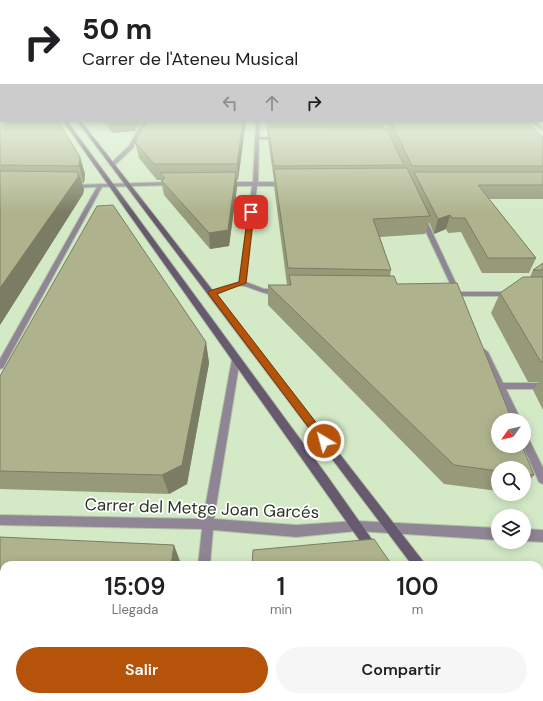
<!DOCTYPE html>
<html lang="es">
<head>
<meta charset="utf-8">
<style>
  :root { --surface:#fff; --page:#f6f6f6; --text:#202124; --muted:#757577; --accent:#b45309 }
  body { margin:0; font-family:"DM Sans",sans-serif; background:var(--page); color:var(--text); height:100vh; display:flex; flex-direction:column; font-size:15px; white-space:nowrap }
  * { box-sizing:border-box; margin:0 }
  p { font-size:13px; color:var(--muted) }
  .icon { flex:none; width:22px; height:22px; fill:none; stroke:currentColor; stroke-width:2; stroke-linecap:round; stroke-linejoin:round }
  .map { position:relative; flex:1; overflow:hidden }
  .drawer { position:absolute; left:0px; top:561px; width:543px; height:140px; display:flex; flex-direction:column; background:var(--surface); border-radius:12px 12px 0 0; box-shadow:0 2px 10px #0003 }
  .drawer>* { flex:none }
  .banner { position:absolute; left:0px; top:0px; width:543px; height:122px; box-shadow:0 2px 10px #0003; background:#fff; color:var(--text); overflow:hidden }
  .needle { width:26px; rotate:236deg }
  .controls { position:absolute; left:491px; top:413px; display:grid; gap:8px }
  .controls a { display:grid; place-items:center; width:40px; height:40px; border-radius:50%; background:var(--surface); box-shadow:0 2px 10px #0003; font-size:20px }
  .pin { position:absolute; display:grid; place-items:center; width:34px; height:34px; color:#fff; margin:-17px; border-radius:8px; box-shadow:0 2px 6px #0006 }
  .me { position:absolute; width:44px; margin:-22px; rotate:323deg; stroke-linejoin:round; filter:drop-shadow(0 0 3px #0008) }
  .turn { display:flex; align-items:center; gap:14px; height:84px; padding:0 16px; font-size:18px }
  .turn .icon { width:52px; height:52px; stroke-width:2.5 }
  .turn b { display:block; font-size:28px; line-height:34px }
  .lanes { display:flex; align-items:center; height:38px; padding:0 16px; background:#0003; justify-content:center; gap:20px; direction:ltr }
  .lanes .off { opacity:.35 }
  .eta { display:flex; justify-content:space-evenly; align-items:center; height:68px; text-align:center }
  .eta b { font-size:24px; font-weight:600; line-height:28px }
  .button { display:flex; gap:8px; margin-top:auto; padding:8px 16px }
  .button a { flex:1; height:46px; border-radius:24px; background:var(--accent); color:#fff; font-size:16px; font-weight:600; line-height:46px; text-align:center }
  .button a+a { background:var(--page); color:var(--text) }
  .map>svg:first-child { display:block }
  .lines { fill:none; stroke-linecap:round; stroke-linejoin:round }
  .street-casing { stroke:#b2c5a7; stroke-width:2 }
  .secondary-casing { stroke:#b2c5a7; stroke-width:2 }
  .street { fill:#8f8594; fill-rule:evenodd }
  .secondary { fill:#675a6e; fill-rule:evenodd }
  .wall { fill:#969a79 }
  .shaded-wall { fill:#7a7d63 }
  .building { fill:#aeb38d; stroke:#7a7d63 }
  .route { fill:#b45309; stroke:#753606 }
  .labels { text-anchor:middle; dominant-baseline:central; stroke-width:3.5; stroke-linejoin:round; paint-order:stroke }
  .near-street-label { font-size:17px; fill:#2b3325; stroke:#fff }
</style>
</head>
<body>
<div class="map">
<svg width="543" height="701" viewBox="0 0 543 701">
  <rect width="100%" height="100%" fill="#d4eac7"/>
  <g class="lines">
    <defs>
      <path id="street" d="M142 121H146L133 148 115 165H111V163L129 146Z
        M256 121H260L259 137 279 138 281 139 279 140 259 139 258 182H285L288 184 285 186H257L246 282 264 289H278L281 291C270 300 254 287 243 286 233 284 220 296 210 295L209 293 210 291 239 282 252 186H227L224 184 227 182H253Z
        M531 121H535L543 128V131Z
        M171 182 174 184 173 185 102 187 4 366 3 368 0 369V359L97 187 73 188 71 187V185Z
        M423 217 426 219 460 292H510L514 294 512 296H452L450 294 454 292 420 219Z
        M484 349 488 352 503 383H543V389H506L521 420H511L480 352Z
        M236 356 240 359 214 519 296 525 357 521 498 528V540L357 531 296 537 213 530 210 565H198L202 529 0 525V515L203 519 232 359Z
        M524 434 527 435 543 468V484L539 482 523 446H524Z
        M524 529 543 530V542L524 541Z
        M181 697H195V701H181Z"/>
      <path id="secondary" d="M63 121H67L328 477 390 565H377Z
        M77 121H81L423 561 425 565H412Z
        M512 697H527L529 701H514Z"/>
    </defs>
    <use href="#street" class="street-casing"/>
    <use href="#secondary" class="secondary-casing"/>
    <use href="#street" class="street"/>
    <use href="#secondary" class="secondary"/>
  </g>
  <path class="wall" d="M0 115 80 157 85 174 84 183H82L84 189 83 194 0 325Z
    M102 121H140L135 131 112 133Z
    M142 121H246L238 180H237V187L229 246 210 249 164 195 161 180H157L139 158 135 142 143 128Z
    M266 121H384L385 124 384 128 389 135 385 121H525L543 137V199H489L536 258 529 273H482L461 232 448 233 446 229 434 234 429 222 425 234 380 237 391 270 390 276 397 284 534 475 524 488V468H498V491L444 484 268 305V285H287L274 186V180L268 141V136Z
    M543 263V410L533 390 539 382H528L491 313 500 293 530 277 533 270Z
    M206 342 209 363 187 484 169 494 0 489V376Z"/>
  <path class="shaded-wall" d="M1 116V121H19L0 137V117Z
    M109 121H140L135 131 112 133Z
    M142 121H152L143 130Z
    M243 121H246L238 180 237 164Z
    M80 157 85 174 84 183 79 166Z
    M78 172 84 189 83 194 0 325V288Z
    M236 172 237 187 229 246 210 249 209 233Z
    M450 215 446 229 434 234 438 219Z
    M206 342 209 363 187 484 169 494 162 475Z
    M174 545 180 561V565H171Z
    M146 697H157L156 701H145Z"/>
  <path class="building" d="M2 121H58L80 157 79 166 0 165V123Z
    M147 121H243L237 164H154L135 142Z
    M267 121H384L385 124H268Z
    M391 121H525L543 137V166H412L393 126Z
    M268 127 386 128 404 165 274 166Z
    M407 168 430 216 373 219 391 270 288 268 274 169Z
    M0 171 78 172V177L0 288Z
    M236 172 228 230 209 233 161 180 165 178 160 173Z
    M414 172H543V185H478L536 258H488L465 218H452L450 215 438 219Z
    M113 205 206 342 182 465 162 475 0 471V376L97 206Z
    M543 263V270H533Z
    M289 275 394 276 397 284 457 283 512 420H498V446H522L534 475 524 474V468H498V471L454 465 268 285H291Z
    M523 277H543V362H541L500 293Z
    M0 537 174 545 171 565H4V697H146L145 701H0Z
    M374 539 392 565H252L253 550Z
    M243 697H482L485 701H243Z"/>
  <linearGradient id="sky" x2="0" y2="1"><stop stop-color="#73abe6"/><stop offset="0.54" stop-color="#ecf6e6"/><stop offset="1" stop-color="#ecf6e6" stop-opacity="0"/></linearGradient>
  <rect width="543" height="213" fill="url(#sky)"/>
  <path class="route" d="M251 210 254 212 246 283 217 294 328 438 330 441 328 444 324 446 321 444 208 293 209 291 239 282 248 212Z"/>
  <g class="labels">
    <g class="near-street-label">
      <text transform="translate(202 508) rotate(2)">Carrer del Metge Joan Garcés</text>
    </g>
  </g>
</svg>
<div class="controls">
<a><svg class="needle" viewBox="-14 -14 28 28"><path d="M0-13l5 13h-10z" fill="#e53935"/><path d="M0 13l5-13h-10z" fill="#757577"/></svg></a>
<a><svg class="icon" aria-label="search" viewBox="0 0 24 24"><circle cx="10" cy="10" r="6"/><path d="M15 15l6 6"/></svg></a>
<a><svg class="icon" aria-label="layers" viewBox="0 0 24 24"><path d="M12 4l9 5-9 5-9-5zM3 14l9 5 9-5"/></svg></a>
</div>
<div class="pin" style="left:251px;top:212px;background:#d93025"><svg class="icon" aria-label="arrive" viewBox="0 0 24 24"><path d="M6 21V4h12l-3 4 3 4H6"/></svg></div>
<svg class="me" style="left:324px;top:441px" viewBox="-20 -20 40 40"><circle r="17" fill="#b45309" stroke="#fff" stroke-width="3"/><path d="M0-11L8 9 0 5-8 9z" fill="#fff"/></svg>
<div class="banner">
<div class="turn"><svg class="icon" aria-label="right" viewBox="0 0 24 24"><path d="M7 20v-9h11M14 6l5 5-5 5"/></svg><div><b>50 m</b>Carrer de l'Ateneu Musical</div></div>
<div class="lanes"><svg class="icon off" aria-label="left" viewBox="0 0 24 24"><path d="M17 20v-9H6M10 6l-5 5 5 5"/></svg><svg class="icon off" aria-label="ahead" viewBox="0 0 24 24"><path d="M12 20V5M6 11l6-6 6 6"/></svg><svg class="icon" aria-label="right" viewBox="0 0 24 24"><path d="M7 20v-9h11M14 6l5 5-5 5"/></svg></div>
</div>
<section class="drawer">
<div class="eta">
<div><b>15:09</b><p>Llegada</p></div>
<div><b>1</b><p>min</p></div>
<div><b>100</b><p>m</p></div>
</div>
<div class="button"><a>Salir</a><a>Compartir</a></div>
</section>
</div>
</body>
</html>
